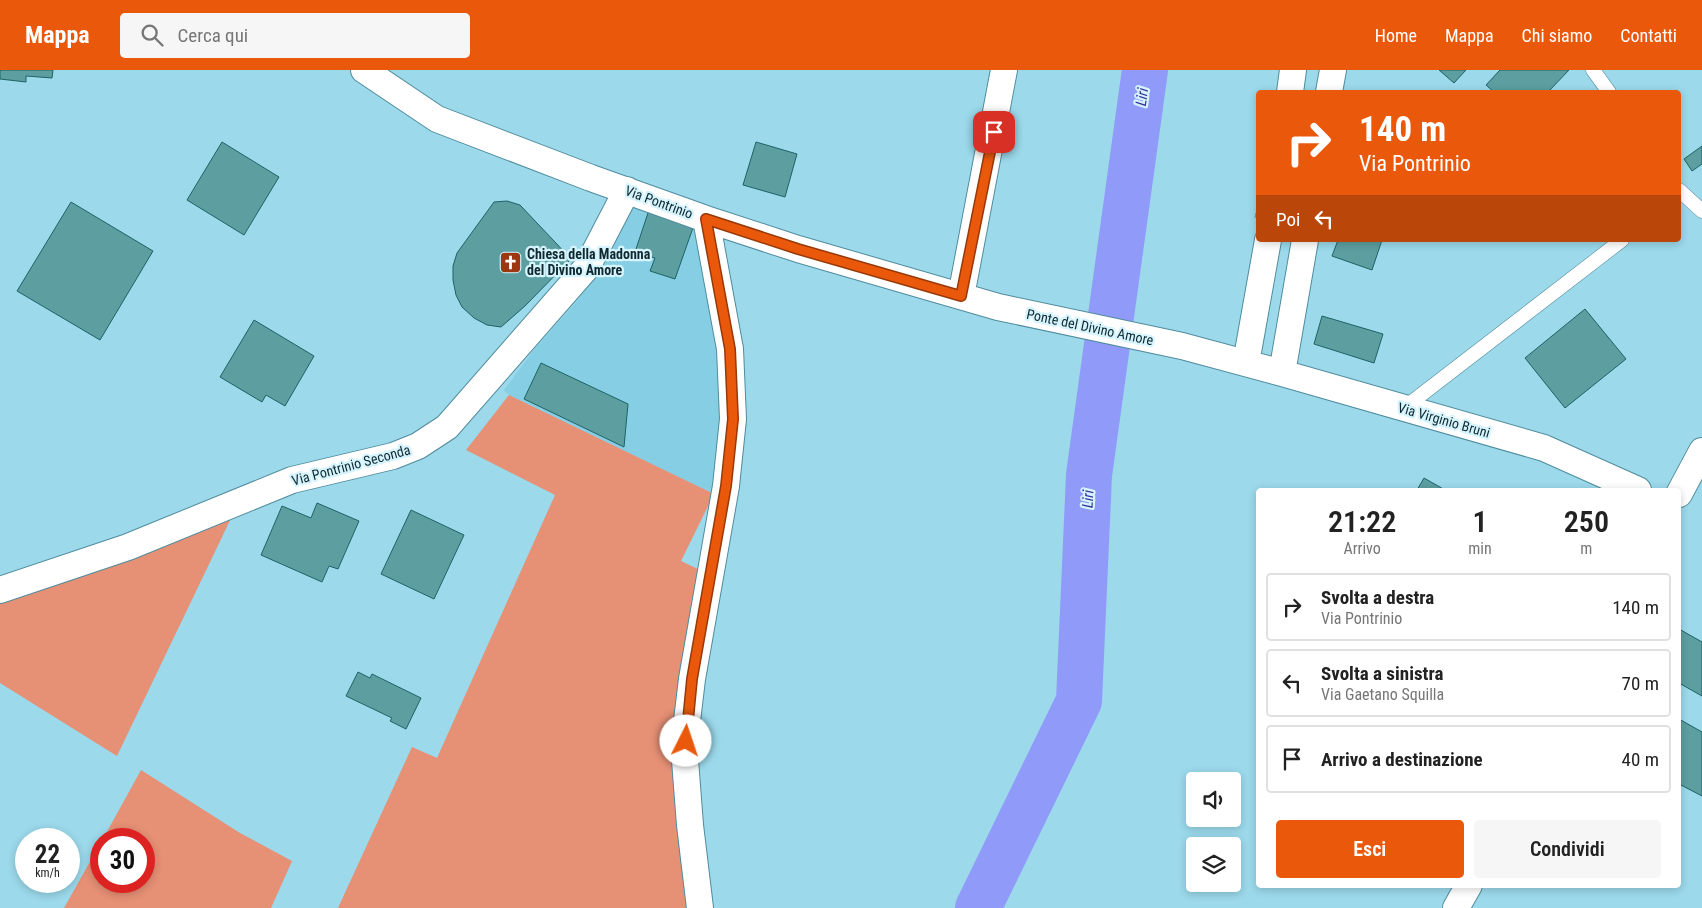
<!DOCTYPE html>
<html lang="it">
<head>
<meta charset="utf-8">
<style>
  :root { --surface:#fff; --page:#f6f6f6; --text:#222; --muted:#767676; --line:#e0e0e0; --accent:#ea580c }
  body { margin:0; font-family:"Roboto Condensed",sans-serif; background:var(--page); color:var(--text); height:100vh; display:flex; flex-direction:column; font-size:19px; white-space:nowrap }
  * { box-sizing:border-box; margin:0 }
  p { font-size:16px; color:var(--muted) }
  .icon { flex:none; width:28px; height:28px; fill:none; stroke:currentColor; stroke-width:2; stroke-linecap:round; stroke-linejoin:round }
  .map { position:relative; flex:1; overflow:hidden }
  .sheet { position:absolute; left:1256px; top:418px; width:425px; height:400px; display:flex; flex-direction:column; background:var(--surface); border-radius:5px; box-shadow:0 2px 8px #0003 }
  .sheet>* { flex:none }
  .guide { position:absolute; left:1256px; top:20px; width:425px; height:152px; border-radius:5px; box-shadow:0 2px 8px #0003; background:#ea580c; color:#fff; overflow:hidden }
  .controls { position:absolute; left:1186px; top:702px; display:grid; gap:10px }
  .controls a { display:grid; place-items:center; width:55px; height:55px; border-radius:5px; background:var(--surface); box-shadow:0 2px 8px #0003; font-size:25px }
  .speed { position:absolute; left:15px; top:758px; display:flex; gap:10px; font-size:25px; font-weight:700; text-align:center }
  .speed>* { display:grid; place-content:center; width:65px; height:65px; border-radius:50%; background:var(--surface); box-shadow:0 2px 8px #0003; line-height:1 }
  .speed small { font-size:12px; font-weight:400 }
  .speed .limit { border:8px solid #d22; background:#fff; color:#111 }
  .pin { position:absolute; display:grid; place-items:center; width:42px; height:42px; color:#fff; margin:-21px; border-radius:10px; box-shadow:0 2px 8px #0006 }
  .me { position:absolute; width:55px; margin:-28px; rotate:4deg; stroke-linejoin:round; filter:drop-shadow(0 0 4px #0008) }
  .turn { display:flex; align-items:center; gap:18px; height:105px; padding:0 20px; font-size:22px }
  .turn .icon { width:65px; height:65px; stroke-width:2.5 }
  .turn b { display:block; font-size:35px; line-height:42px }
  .then { display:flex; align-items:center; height:48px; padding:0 20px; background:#0003; gap:10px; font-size:19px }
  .eta { display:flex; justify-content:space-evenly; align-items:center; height:85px; text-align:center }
  .eta b { font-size:30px; font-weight:600; line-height:35px }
  .cta { display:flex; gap:10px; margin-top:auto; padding:10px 20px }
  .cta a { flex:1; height:58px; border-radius:5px; background:var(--accent); color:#fff; font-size:20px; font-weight:600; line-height:58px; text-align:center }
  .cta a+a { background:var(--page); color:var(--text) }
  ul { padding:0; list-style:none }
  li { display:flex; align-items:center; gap:15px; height:68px; margin:0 10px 8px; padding:0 10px; border:2px solid var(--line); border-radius:5px }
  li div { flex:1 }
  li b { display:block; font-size:19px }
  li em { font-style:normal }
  header { display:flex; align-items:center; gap:30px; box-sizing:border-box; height:70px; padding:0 25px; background:var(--accent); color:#fff }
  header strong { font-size:24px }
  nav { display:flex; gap:28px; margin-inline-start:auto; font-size:18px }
  .search { width:350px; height:45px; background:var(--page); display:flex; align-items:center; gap:12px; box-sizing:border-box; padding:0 18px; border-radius:5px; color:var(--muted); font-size:19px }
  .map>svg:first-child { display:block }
  .built { fill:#86cee3 }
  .green { fill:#e69075 }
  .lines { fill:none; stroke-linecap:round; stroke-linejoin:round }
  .river { stroke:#909af9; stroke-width:46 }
  .building { fill:#5d9fa1; stroke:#1d6365 }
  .service-casing { stroke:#508c9d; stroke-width:15 }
  .minor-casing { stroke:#508c9d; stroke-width:28 }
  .path { stroke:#6fa1b0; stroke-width:3; stroke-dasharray:5 2.5; stroke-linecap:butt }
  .service { stroke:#fff; stroke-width:14 }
  .minor { stroke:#fff; stroke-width:26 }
  .route-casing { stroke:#983908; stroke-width:12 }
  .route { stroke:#ea580c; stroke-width:9 }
  .labels { text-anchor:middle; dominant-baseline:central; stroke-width:4.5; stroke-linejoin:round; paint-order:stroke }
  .street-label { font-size:14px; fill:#102930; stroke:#d6f4fd }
  .poi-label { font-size:14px; font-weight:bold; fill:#102930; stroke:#d6f4fd; text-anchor:start }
  .water-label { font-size:15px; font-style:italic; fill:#38319d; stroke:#d6f4fd }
</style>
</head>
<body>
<header>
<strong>Mappa</strong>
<div class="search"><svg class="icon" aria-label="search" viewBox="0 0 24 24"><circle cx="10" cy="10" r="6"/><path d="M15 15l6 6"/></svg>Cerca qui</div>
<nav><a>Home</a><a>Mappa</a><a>Chi siamo</a><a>Contatti</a></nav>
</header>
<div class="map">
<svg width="1702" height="838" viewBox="0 0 1702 838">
  <rect width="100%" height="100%" fill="#9bd9eb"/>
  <path class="built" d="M630 126 700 153 725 343 714 424 509 325 504 320 533 281 577 231 604 196 614 175Z"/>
  <path class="green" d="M509 325 714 424 681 491 702 501 692 838H338L412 677 437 688 555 425 466 380Z
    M235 440 117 686 0 613V527Z
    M141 700 240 763 292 791 271 838H64L101 772V811H144V769H103Z"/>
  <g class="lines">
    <path class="river" d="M978 838 1079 631 1089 405 1145 0"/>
  </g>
  <path class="building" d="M0 0H53L52 8 26 6V12L0 9Z
    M1439 0H1466L1454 13Z
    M1500 0H1569L1548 22H1494L1486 15Z
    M222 72 279 107 244 165 187 130Z
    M756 72 797 84 785 127 743 115Z
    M1702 76V94L1692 101 1684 89Z
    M507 131 520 135 571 189 525 236 501 257 487 255 474 248 462 237 456 225 453 210V196L457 183 494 132Z
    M71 132 153 181 100 270 17 221Z
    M650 137 695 152 675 209 650 201 655 188 635 182Z
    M1338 170H1382L1372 200 1332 186Z
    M1585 239 1626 289 1565 338 1525 288Z
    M1322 246 1383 264 1374 293 1314 274Z
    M254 250 314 286 285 336 266 325 262 332 220 307Z
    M541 293 628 334 624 377 524 329Z
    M1424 408 1445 420H1417Z
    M317 433 359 451 338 499 329 496 322 512 261 485 282 436 311 448Z
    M411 440 464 465 434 529 381 504Z
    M1679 559 1702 572V626L1679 613Z
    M358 602 370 608 372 604 421 628 406 659 390 651 392 648 346 626Z
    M1679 649 1702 662V726L1679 714Z"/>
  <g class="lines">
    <defs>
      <path id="service" d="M1593 0 1609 22
        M1679 120 1702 141
        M1404 338 1622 170"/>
      <path id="minor" d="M364 0 437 49 591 108 706 149 798 179 998 237 1182 276 1282 303 1544 378 1638 420
        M1290 22 1293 0
        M1329 22 1333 0
        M961 226 1004 0
        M1246 293 1268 170
        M1282 303 1305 170
        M1679 424 1702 381
        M0 520 128 477 292 410 393 386 418 376 447 357 587 197 627 120
        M700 838 690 755 685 690 687 651 692 609 726 416 733 349 730 279 706 149
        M1456 838 1469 815"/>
    </defs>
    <use href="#service" class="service-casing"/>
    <use href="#minor" class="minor-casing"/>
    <path class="path" d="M1256 148 1259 130"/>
    <use href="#service" class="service"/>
    <use href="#minor" class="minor"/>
  </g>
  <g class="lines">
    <defs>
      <path id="route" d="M686 671 692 609 726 416 733 349 730 279 706 149 798 179 961 226 994 62"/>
    </defs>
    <use href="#route" class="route-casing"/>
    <use href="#route" class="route"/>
  </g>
  <defs>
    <symbol id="church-square" viewBox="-11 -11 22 22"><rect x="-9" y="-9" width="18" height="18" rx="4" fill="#9d3712" stroke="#d6f4fd"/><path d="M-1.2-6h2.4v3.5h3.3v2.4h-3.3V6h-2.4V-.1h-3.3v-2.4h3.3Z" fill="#fff"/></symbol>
  </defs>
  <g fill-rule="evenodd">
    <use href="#church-square" x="498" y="180" width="25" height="25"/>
  </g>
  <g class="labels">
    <g class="street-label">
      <text transform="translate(659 132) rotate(20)">Via Pontrinio</text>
      <text transform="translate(1090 257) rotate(12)">Ponte del Divino Amore</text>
      <text transform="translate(1444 350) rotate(16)">Via Virginio Bruni</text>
      <text transform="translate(351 395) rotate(-15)">Via Pontrinio Seconda</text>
    </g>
    <g class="poi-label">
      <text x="527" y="184">Chiesa della Madonna<tspan x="527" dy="16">del Divino Amore</tspan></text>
    </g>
    <g class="water-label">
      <text transform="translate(1142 27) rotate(-82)">Liri</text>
      <text transform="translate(1088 429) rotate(-87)">Liri</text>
    </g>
  </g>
</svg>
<div class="controls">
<a><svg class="icon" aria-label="sound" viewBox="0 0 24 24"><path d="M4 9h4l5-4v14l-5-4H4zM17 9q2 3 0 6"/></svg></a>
<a><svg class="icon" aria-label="layers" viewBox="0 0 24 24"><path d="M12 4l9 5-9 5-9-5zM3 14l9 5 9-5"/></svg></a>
</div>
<div class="speed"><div>22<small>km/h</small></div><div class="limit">30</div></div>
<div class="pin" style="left:994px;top:62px;background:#d93025"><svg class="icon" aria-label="arrive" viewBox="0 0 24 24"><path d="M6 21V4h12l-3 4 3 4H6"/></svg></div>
<svg class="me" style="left:686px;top:671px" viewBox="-20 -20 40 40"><circle r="19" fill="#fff"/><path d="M0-13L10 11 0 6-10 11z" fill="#ea580c"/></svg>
<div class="guide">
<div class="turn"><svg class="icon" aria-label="right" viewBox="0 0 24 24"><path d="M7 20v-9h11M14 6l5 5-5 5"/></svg><div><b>140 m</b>Via Pontrinio</div></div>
<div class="then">Poi<svg class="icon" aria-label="left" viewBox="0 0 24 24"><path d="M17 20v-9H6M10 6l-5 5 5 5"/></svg></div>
</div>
<section class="sheet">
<div class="eta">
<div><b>21:22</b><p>Arrivo</p></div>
<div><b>1</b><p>min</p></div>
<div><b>250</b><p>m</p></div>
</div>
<ul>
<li><svg class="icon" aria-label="right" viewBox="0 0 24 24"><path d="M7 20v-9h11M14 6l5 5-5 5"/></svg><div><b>Svolta a destra</b><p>Via Pontrinio</p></div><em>140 m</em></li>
<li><svg class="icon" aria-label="left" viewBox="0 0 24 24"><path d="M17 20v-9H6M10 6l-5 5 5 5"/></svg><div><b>Svolta a sinistra</b><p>Via Gaetano Squilla</p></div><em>70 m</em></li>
<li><svg class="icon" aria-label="arrive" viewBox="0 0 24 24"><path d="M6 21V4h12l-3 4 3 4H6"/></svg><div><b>Arrivo a destinazione</b></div><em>40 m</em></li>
</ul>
<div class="cta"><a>Esci</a><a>Condividi</a></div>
</section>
</div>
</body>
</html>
